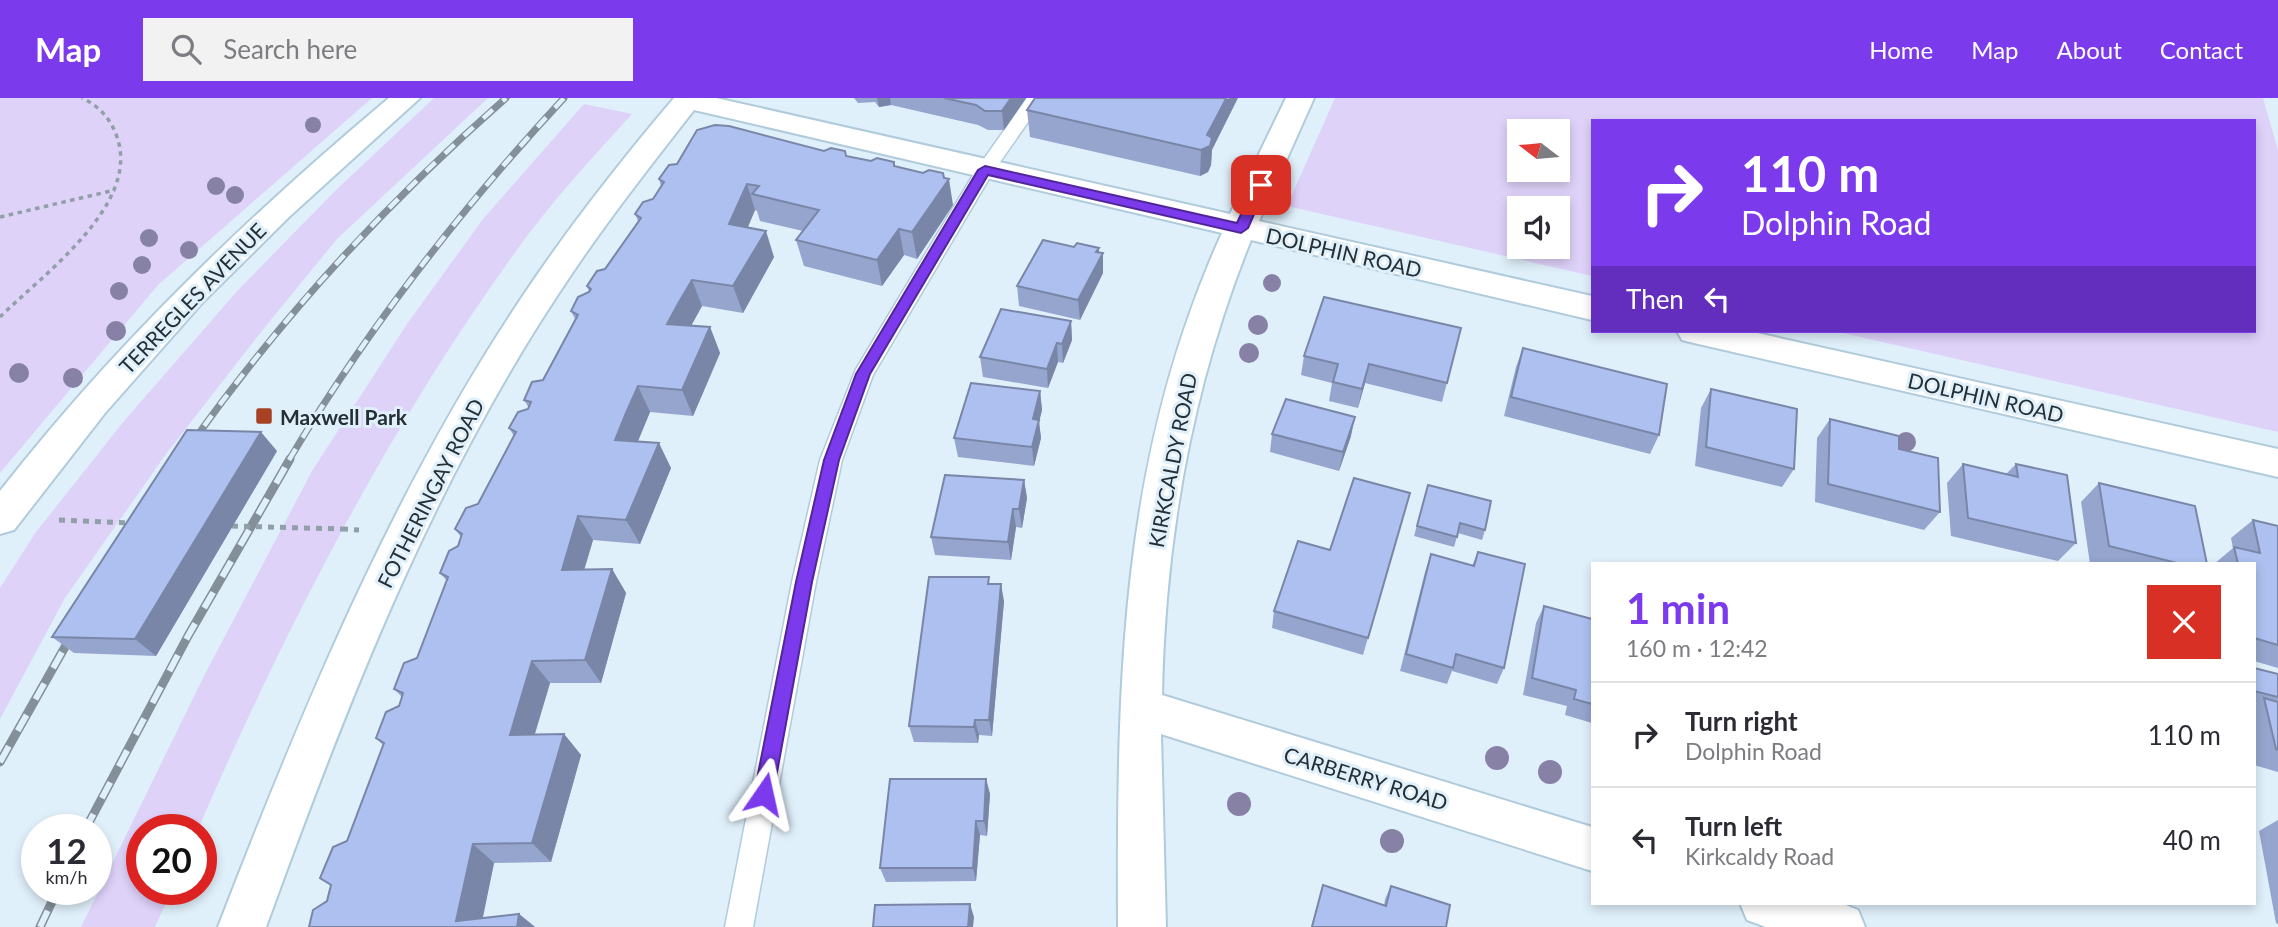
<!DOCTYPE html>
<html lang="en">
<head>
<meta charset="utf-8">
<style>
  :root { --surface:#fff; --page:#f2f2f3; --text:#2b2b33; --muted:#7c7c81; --line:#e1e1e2; --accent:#7c3aed }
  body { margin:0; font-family:Lato,sans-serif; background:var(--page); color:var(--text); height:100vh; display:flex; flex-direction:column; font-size:26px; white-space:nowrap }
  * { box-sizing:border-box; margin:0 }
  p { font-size:23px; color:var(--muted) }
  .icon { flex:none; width:38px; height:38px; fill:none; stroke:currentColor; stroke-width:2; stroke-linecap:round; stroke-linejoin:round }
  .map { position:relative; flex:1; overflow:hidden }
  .sheet { position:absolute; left:1591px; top:464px; width:665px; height:343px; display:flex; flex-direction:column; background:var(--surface); border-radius:0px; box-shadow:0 4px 10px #0003 }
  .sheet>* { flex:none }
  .top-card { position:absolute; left:1591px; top:21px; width:665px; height:214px; border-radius:0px; box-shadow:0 4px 10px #0003; background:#7c3aed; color:#fff; overflow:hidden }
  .needle { width:46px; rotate:286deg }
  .fabs { position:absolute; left:1507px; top:21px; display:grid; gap:14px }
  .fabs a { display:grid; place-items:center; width:63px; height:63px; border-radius:0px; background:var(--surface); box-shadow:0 4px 10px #0003; font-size:35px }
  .speed { position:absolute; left:21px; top:716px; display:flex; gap:14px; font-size:35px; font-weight:700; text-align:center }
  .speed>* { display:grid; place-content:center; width:91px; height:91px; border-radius:50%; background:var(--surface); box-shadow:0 4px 10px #0003; line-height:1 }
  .speed small { font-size:18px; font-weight:400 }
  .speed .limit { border:10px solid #d22; background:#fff; color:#111 }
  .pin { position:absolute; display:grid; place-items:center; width:60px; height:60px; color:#fff; margin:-30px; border-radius:14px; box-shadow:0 4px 10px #0006 }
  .me { position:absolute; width:77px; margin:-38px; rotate:11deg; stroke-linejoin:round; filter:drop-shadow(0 0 5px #0008) }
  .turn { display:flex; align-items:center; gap:24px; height:147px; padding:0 35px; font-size:32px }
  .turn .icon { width:91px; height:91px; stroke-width:2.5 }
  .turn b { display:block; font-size:49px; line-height:60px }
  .then { display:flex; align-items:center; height:66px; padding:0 35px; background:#0003; gap:14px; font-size:26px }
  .round { display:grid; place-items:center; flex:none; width:74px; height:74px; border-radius:0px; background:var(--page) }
  .head { display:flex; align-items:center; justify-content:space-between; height:119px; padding:0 35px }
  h1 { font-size:42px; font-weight:700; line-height:52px; color:var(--accent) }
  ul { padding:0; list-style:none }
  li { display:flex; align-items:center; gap:21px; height:105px; padding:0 35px; border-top:2px solid var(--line) }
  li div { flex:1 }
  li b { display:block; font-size:26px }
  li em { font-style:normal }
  header { display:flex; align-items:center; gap:42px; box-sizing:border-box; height:98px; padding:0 35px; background:var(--accent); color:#fff }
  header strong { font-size:33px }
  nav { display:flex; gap:38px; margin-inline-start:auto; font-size:24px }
  .search { width:490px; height:63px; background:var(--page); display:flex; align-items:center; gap:18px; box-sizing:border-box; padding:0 24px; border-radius:0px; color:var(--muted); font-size:26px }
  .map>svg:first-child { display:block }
  .green { fill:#ded2f9; fill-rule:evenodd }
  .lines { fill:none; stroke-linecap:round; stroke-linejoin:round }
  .service-casing { stroke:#b0cbdc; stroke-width:3 }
  .minor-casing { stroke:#b0cbdc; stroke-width:4 }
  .path-far1 { stroke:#919fa8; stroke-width:3.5; stroke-dasharray:4.5 4.5; stroke-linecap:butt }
  .path { stroke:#919fa8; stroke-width:5; stroke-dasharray:6 6; stroke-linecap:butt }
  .service { fill:#fff; fill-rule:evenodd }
  .minor { fill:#fff; fill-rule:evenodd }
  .rail-far1-casing { stroke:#839099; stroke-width:7 }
  .rail-casing { stroke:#839099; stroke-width:9 }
  .rail-far1 { stroke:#e0f0fb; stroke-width:4.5; stroke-dasharray:13; stroke-linecap:butt }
  .rail { stroke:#e0f0fb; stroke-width:6; stroke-dasharray:18; stroke-linecap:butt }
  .path-bridge { stroke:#919fa8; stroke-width:5; stroke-dasharray:6 6; stroke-linecap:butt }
  .tree { fill:#8781a6 }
  .wall { fill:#95a5ce }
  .shaded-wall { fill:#7986a7 }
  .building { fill:#adc0ef; stroke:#7986a7; stroke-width:2 }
  .route { fill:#7c3aed; stroke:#51269a; stroke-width:2 }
  .poi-dot { fill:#a84024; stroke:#e0f0fb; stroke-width:2.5 }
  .labels { text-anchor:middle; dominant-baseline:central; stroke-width:6; stroke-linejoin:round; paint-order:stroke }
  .street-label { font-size:21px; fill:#242f35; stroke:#e0f0fb }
  .poi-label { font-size:21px; font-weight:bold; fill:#242f35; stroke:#e0f0fb; text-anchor:start }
</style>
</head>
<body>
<header>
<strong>Map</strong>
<div class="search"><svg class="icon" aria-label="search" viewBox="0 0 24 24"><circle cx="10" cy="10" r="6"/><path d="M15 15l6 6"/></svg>Search here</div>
<nav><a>Home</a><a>Map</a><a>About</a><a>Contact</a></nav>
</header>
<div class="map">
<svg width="2278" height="829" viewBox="0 0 2278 829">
  <rect width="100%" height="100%" fill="#e0f0fb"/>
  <path class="green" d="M0 0H372L158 187 0 375Z
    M434 0H488L337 141 265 229 166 356 65 500 0 621V490L36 434 124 323 239 191 335 93Z
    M1335 0H2263L2278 52V334L1834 233H2254V23H1592V178L1287 108ZM1519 33H1558V72H1519ZM1519 110H1558V149H1519Z
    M584 6 632 16C593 59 553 102 519 149 390 326 285 531 198 731L142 732V791H172L155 829H81L205 576 312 373 407 226 483 121Z"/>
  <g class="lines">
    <defs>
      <path id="service" d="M1027 0H1045L993 74 873 277 842 362 816 484 753 829H725L792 484 820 362 856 271 976 72Z"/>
      <path id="minor" d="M389 0H420L290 118 203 204 105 315 14 432 0 436V393C115 246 246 120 389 0Z
        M674 0H716L1230 116 1286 0H1314L1259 123 1592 198V222L1251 142C1192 287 1165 442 1162 597L1592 729V773L1161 636 1166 829H1118C1117 586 1119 362 1222 135L694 12C647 72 600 132 559 195 430 390 345 611 266 829H218C305 604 398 379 535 180 578 117 625 58 674 0Z
        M1677 233H1748L2278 351V379L1694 245 1682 242Z
        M1740 805H1841L1858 812 1865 829H1766L1747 822Z"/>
    </defs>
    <use href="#service" class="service-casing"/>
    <use href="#minor" class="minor-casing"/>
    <path class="path-far1" d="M0 119 115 92
      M0 219C42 177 141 107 117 39 111 21 99 8 82 0"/>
    <path class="path" d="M342 431 359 432"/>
    <use href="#service" class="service"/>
    <use href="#minor" class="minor"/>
    <defs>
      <path id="rail-far1" d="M189 349C281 219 386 105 506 0
        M289 362C367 231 460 112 564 0"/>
      <path id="rail" d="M0 664 74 533
        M85 732 188 538 290 361
        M40 829 58 791"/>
    </defs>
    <use href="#rail-far1" class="rail-far1-casing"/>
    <use href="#rail" class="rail-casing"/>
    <use href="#rail-far1" class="rail-far1"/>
    <use href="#rail" class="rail"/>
    <path class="path-bridge" d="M59 422 131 425
      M232 428 342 431"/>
  </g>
  <g class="tree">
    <circle cx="313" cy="27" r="8"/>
    <circle cx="216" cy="88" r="9"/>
    <circle cx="235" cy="97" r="9"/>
    <circle cx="149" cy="140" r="9"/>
    <circle cx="189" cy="152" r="9"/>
    <circle cx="142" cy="167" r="9"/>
    <circle cx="1272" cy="185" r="9"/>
    <circle cx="119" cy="193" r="9"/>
    <circle cx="1258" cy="227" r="10"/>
    <circle cx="116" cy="233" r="10"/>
    <circle cx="1249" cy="255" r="10"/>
    <circle cx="19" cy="275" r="10"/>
    <circle cx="73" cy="280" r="10"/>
    <circle cx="1906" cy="344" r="10"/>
    <circle cx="1497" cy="660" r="12"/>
    <circle cx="1550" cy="674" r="12"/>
    <circle cx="1239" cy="706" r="12"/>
    <circle cx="1392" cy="743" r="12"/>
  </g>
  <path class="wall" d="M854 0H1026L1004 32H988L978 27 891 7 879 9 875 4 858 5Z
    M1027 12 1212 52 1211 67 1208 74 1200 78 1030 39Z
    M824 53 944 80 953 107 917 161 904 157 882 188 804 168 796 142 803 133 760 123 757 113 755 112 748 129 774 159 743 215 702 208 691 227 710 229 720 255 693 318 650 314 638 343 671 370 640 446 593 442 584 472 612 471 626 495 601 585H550L535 636H564L581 657 551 764 494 765 482 820 519 816 535 829H309L327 803 347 743 383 647 376 640 399 608 402 599 394 591 417 560 447 483 440 475 458 448 461 439 455 431 478 406 514 338 509 330 529 310 524 302 543 282 575 221 571 213 589 194 587 188 605 171 638 123 635 116 653 101 661 88 659 81Z
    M1074 149 1099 150V154L1103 155V175L1080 222 1019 208 1017 188Z
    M1071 223 1072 242 1063 265 1058 264 1048 290 983 279 980 259Z
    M1461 230 1442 304 1365 285 1358 310 1329 303 1332 285 1301 277 1304 258Z
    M1523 250 1659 337 1650 356 1504 318 1516 269Z
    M1711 291 1794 371 1782 389 1695 368 1701 310Z
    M1040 293 1042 312 1039 324 1041 340 1034 368 958 359 954 340Z
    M1830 321 1899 351 1940 414 1924 432 1815 404 1817 340Z
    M1272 336 1351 338 1339 373 1270 354Z
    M277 353 156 558 74 555 52 539Z
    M1963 366 2006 376 2016 366 2076 445 2058 463 1951 438 1947 385Z
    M1024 382 1027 400 1022 430 1016 429 1011 462 935 457 931 439Z
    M2099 385 2207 466H2090L2081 404Z
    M1428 387 1485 432 1482 442 1458 435 1454 449 1414 438Z
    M1410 395 1363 557 1272 530 1274 513 1330 452Z
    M2253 422 2278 428V570L2254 563V466H2214L2233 450 2231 440Z
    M1478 454 1504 570 1497 586 1452 573 1447 586 1400 573 1425 474 1431 456 1472 468Z
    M990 486 1004 503 992 638 979 637 978 645 914 644 909 628Z
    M1544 508 1592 521V625L1565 617 1567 608 1523 597 1536 525Z
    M2254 570 2278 576V674L2254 667V607L2257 606 2254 605Z
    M986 681 990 696 987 738 980 737 976 783 886 784 880 770Z
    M2278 722V826L2276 825 2259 733Z
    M1323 787 1384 808 1385 801 1391 788 1446 829H1311Z"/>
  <path class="shaded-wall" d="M877 0H890L891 7 879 9Z
    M1011 0H1026L1004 32 1002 13Z
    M1230 0H1238L1212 52 1211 67 1208 74 1200 78 1201 52 1207 37 1226 1Z
    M949 81 953 107 917 161 912 134Z
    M747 86 755 112 738 152 729 126Z
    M899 131 904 157 882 188 877 162Z
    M766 133 774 159 743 215 733 188Z
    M1099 150V163L1103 155V175L1080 222 1078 202 1096 154Z
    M692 182 702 208 678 252 667 226Z
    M1071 223 1072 242 1063 265 1062 246Z
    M710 229 720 255 693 318 682 292Z
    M1057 245 1058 264 1048 290 1047 271Z
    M1369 266 1365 285 1358 310 1362 291Z
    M638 288 650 314 628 367 615 342Z
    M1040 293 1042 312 1039 324 1041 340 1034 368 1032 349 1033 321Z
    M1355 319 1351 338 1339 373 1343 354Z
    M261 334 277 353 156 558 135 541Z
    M659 345 671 370 640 446 626 422Z
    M1024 382 1027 400 1022 430 1019 411Z
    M1013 411 1016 429 1011 462 1008 444Z
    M578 418 593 442 577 496 562 472Z
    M612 471 626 495 601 585 585 562Z
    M1001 486 1004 503 992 638 989 622Z
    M532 563 550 585 528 658 510 637Z
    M975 622 979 637 978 645 974 629Z
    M564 636 581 657 551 764 532 745Z
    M986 681 990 696 987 738 984 723Z
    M976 723 980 737 976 783 973 770Z
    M473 746 494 765 481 829 456 823Z
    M970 806 974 819 973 829H968Z
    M519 816 535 829H517Z"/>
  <path class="building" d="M944 0H1011L1002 13H985L976 7Z
    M1035 0H1223L1226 1 1207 37 1212 40 1210 48 1201 52 1027 12Z
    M715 27 729 28 824 53 831 50 845 53 846 58 871 63 877 60 894 64V68L923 75 929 72 943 75 944 80 949 81 912 134 899 131 877 162 796 142 819 112 752 96 759 88 747 86 729 126 766 133 733 188 692 182 679 204 667 226 710 229 682 292 638 288 626 315 615 342 659 345 626 422 578 418 562 472 612 471 585 562 532 563 510 637 564 636 532 745 473 746 456 823 519 816 517 829H309L313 812 327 803 331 787 320 780 333 749 347 743 384 645 376 640 386 614 399 608 401 602 403 595 394 591 404 565 417 560 448 479 440 475 449 453 458 448 462 436 455 431 466 410 478 406 516 334 509 330 518 314 528 311 531 304 524 302 532 284 543 282 578 217 571 213 578 199 589 194 591 191 587 188 597 173 605 171 641 120 635 116 643 104 653 101 664 84 659 81 669 67 677 66 697 32Z
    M1043 142 1074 149 1077 145 1099 150 1096 154 1103 155 1078 202 1017 188Z
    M1324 199 1461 230 1447 285 1369 266 1362 291 1333 284 1338 266 1304 258Z
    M1001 211 1071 223 1062 246 1057 245 1047 271 980 259Z
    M1523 250 1667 286 1659 337 1511 299Z
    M971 285 1040 293 1033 321 1039 322 1032 349 954 340Z
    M1711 291 1797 311 1794 371 1706 349Z
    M1286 301 1355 319 1343 354 1272 336Z
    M1830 321 1899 338V351L1938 360 1940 414 1828 386Z
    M187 332 261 334 135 541 52 539Z
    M1963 366 2018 379 2016 366 2067 377 2076 445 1968 420Z
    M945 377 1024 382 1019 411H1013L1008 444 931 439Z
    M1354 380 1410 395 1368 540 1274 513 1298 443 1330 452Z
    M2099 385 2195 408 2207 466H2181L2109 448Z
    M1428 387 1491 403 1485 432 1460 425 1457 439 1417 428Z
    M2253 422 2278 428V547L2254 540V466H2238L2234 449 2260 455Z
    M1478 454 1525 466 1504 570 1456 556 1453 570 1406 556 1431 456 1474 468Z
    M929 479H989L988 486H1001L989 622H975L974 629 909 628Z
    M1544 508 1592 521V606L1574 601 1576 592 1532 580Z
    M2254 570 2278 576V599L2254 593Z
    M2264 600 2278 604V652L2276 651Z
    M890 681H986L984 723H976L973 770H880Z
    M1323 787 1386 808 1391 788 1450 807 1446 829H1312Z
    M970 806 968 829H873L875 807Z"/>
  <path class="route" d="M985 68 1237 125 1256 84 1267 87 1248 130 1241 135 988 77 870 276 839 362 812 484 773 696 770 703 764 705 757 703 754 696 796 484 824 362 856 276 978 72Z"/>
  <rect class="poi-dot" x="255" y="309" width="18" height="18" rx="3.5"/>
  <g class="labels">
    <g class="street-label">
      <text transform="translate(1344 154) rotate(13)">DOLPHIN ROAD</text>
      <text transform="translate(192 200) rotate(-46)">TERREGLES AVENUE</text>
      <text transform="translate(1986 299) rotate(13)">DOLPHIN ROAD</text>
      <text transform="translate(1172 362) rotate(-79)">KIRKCALDY ROAD</text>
      <text transform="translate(430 395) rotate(-63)">FOTHERINGAY ROAD</text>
      <text transform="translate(1366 680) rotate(17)">CARBERRY ROAD</text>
    </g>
    <g class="poi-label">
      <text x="280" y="318">Maxwell Park</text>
    </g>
  </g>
</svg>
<div class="fabs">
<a><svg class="needle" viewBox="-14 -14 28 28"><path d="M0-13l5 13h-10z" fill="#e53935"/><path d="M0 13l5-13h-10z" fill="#7c7c81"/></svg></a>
<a><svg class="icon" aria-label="sound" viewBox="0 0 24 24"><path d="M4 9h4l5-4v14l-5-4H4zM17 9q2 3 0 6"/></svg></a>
</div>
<div class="speed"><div>12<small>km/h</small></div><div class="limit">20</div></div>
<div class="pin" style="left:1261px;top:87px;background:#d93025"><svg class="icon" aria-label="arrive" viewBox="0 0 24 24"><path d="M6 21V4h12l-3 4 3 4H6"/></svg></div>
<svg class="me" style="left:764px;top:696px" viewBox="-20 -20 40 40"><path d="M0-17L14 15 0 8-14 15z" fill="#7c3aed" stroke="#fff" stroke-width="4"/></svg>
<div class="top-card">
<div class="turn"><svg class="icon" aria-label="right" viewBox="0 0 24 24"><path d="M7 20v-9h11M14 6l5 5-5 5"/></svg><div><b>110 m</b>Dolphin Road</div></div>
<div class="then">Then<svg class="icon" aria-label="left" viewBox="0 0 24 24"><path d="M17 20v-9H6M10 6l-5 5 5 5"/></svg></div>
</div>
<section class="sheet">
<div class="head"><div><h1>1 min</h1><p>160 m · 12:42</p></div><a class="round" style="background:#d93025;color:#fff"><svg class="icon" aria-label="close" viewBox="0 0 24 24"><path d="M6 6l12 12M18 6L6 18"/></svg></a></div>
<ul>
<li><svg class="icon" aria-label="right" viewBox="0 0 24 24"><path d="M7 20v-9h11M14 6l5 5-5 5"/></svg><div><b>Turn right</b><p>Dolphin Road</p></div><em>110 m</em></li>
<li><svg class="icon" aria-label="left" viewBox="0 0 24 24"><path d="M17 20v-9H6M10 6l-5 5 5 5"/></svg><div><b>Turn left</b><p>Kirkcaldy Road</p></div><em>40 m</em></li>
</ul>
</section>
</div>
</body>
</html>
